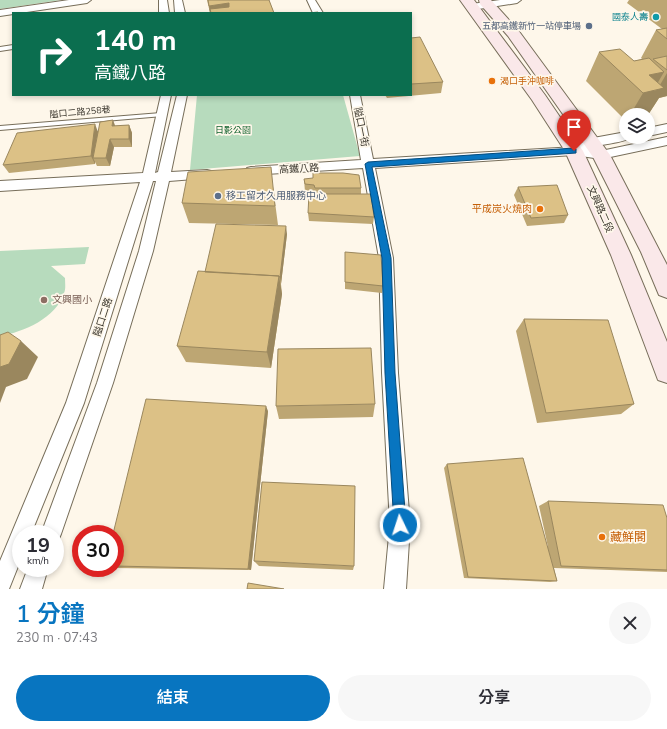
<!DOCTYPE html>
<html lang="zh-TW">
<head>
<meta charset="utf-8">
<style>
  :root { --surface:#fff; --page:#f7f7f7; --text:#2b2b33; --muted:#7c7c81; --accent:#0875c0 }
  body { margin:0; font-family:"Nunito Sans","Noto Sans TC",sans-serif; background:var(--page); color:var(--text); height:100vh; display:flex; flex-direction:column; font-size:15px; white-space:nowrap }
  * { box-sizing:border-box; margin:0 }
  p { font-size:13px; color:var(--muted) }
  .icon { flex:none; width:22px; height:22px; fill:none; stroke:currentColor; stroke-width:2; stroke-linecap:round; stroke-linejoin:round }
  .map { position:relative; height:589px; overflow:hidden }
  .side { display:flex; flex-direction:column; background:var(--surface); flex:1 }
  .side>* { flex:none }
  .guide { position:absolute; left:12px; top:12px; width:400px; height:84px; border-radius:0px; box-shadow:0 2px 6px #0003; background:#0b6e4f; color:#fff; overflow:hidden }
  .tools { position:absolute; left:619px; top:108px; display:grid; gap:8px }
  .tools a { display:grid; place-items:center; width:36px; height:36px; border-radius:50%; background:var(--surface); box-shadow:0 2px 6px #0003; font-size:20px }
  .speed { position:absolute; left:12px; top:525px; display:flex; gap:8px; font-size:20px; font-weight:700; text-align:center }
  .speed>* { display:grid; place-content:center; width:52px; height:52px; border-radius:50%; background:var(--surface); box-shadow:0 2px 6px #0003; line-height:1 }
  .speed small { font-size:10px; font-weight:400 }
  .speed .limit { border:6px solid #d22; background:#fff; color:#111 }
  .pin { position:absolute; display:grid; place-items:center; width:34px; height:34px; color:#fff; margin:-41px -17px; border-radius:50% 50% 50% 0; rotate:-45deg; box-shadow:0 0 4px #0007 }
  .pin .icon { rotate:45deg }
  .me { position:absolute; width:44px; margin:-22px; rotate:356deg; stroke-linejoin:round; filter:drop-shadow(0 0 3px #0008) }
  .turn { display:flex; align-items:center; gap:14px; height:84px; padding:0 16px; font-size:18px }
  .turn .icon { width:52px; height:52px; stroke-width:2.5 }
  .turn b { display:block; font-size:28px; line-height:34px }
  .round { display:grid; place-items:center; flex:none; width:42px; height:42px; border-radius:21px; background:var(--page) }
  .overview { display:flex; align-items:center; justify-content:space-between; height:68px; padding:0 16px }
  h1 { font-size:24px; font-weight:600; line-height:30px; color:var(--accent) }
  .action { display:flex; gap:8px; margin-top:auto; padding:8px 16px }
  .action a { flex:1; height:46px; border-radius:24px; background:var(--accent); color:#fff; font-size:16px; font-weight:600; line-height:46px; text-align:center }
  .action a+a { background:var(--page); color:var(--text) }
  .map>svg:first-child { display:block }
  .green { fill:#b7dbbd }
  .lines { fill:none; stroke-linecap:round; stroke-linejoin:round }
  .lane-casing { stroke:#776e5a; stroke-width:2 }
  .street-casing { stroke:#776e5a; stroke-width:2 }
  .secondary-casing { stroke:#776e5a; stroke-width:2 }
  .lane { fill:#fff; fill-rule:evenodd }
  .street { fill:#fff; fill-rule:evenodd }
  .secondary { fill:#fae8e9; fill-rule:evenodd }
  .wall { fill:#bda673 }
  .shaded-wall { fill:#9a875e }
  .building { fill:#dcc186; stroke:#9a875e }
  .route { fill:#0875c0; stroke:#054c7d }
  .culture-dot { fill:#0f9aa8; stroke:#fef7ea; stroke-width:1.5 }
  .service-dot { fill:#5c6f8a; stroke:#fef7ea; stroke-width:1.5 }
  .food-dot { fill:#e8710a; stroke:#fef7ea; stroke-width:1.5 }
  .education-dot { fill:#8d6e63; stroke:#fef7ea; stroke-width:1.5 }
  .labels { text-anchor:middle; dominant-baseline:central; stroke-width:3.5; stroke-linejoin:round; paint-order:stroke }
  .far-culture-label { font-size:9px; fill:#0d838f; stroke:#fef7ea; text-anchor:end }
  .far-service-label { font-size:9px; fill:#4e5e75; stroke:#fef7ea; text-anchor:end }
  .far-food-label { font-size:9px; fill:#c56008; stroke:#fef7ea; text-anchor:start }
  .far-street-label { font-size:9px; fill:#3a362d; stroke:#fef7ea }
  .far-park-label { font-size:9px; fill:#0c5f2a; stroke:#fef7ea }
  .street-label { font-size:10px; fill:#3a362d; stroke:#fef7ea }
  .service-label { font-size:10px; fill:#4e5e75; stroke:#fef7ea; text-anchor:start }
  .food-label { font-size:10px; fill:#c56008; stroke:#fef7ea; text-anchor:end }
  .education-label { font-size:10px; fill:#785e54; stroke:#fef7ea; text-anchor:start }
  .near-food-label { font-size:12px; fill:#c56008; stroke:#fef7ea; text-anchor:start }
</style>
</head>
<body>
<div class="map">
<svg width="667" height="589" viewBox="0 0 667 589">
  <rect width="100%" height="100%" fill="#fef7ea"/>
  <path class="green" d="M0 0H61L0 9Z
    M197 95H343L360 156 190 170Z
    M89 247 85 264 51 266 65 278C65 283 66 289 64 293 56 318 24 332 0 336V251Z"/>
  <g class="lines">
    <defs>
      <path id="lane" d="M13 45V49L0 51V47Z
        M161 113 164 115 163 116 0 130V126Z"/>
      <path id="street" d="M69 0H91L87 3 0 16V10Z
        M159 0H167L169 13H159Z
        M174 0H182L185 13H175Z
        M307 0H315L323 13H313Z
        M500 0H521L517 3 472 10 467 7 472 4Z
        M161 95H171L155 173 158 172 177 95H187L171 172 207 170 211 171 213 174 211 177 207 178 169 181 153 251 113 383 61 534 58 541 55 542V534H41L97 383 139 251 156 181H153L84 403 31 534H21V559L9 589H0V561L66 403 140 182 0 191V181L143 173Z
        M350 95H360L373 159 575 147 588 139 626 132V137H631C623 144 600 143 588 149L601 151 667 137V145L601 159 574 155 375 168 393 258 398 373 410 525 406 589H384L390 525 382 373 379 258 363 168 251 175 247 174 245 171 247 168 251 167 361 160Z
        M667 124V132L648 136V128Z
        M28 568H48L42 589H20Z"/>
      <path id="secondary" d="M460 0H474L545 95 583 151 631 255 667 342V383L658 380 655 372 611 255 565 151 532 100Z
        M479 0H491L518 30 610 155 667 265V298L659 295 641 252 593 157 508 36 480 4Z"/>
    </defs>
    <use href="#lane" class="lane-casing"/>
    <use href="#street" class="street-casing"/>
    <use href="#secondary" class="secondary-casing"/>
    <use href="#lane" class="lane"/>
    <use href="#street" class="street"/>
    <use href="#secondary" class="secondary"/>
  </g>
  <path class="wall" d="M207 0H269L274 13H210Z
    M629 0H667V96L659 98 648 115H626V121L586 81 599 52 634 61 642 59 641 58 656 30 662 29 627 3Z
    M411 38 443 82 441 93 387 98 385 95H411Z
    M129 125 132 133V147H114L110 166H97L95 162V164L9 173 3 165 98 131 115 126Z
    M304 179 361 188V194L374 217 373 224 309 221 308 213 314 194V193L305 192Z
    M273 187 278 225 189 223 182 203Z
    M518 187 568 215 564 223 527 226 514 195Z
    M287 234 281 284 282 294 271 368 186 362 177 346 205 272Z
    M345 252 383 286 382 293 345 289Z
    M524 319 634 404 621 414 537 423 516 331Z
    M375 404 373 417 279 419 276 406Z
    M268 411 251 570 115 568V534Z
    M447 464 548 547 539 506 548 501 667 518V572L554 568 557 581 550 582 464 578 444 468Z
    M254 561 354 566 353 570 259 566Z"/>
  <path class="shaded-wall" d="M229 3 230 13H210L209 6Z
    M664 72 653 91 657 90 667 73V96L659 98 648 115H630L643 93 649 75Z
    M113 120 116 128 112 126Z
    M95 124 98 132 93 158 95 162V164L91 156Z
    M129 125 132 133V147L129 139Z
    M110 139 114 147 110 166 106 158Z
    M286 226 287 234 281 284 280 277Z
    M279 276 282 294 271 368 267 352Z
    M21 341 38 357 27 379 6 387 0 403V367Z
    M266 406 268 411 251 570 248 569Z"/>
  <path class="building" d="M208 0H269L274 13H211L210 9 229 7V3L209 6Z
    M318 12V13H309Z
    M667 28V39L656 30Z
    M420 37 443 82 411 84V38Z
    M620 49 634 61 649 58 664 72 649 75 664 88 643 93 599 52Z
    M667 56V70L653 59Z
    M113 120 112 126 129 125V139H110L106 158H93L100 122Z
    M95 124 91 156 3 165 17 133Z
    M271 167 275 206 182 203 188 172Z
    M313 173H343L359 175 361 188H315L314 185 305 184 304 179 313 178Z
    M557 185 568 215 531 218 518 187Z
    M309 194H371L374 217 308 213Z
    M216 224 286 226 280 277H279V276L205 272Z
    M345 252 381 255 383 286 345 282Z
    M198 271 279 276 267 352 177 346Z
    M524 319 608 320 634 404 546 413Z
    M8 332 21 341 9 364 0 367V335Z
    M371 348 375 404 276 406 278 349Z
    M146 399 266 406 248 569 115 566V534H113Z
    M523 458 557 581 468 577 447 464Z
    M262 482 355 486 354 566 254 561Z
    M548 501 663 505 667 518V570L561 566Z
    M248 583 284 589H247Z"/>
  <path class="route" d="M574 148 576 149V153L372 167 391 258 395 373 406 525 404 529 400 531 396 529 394 525 385 373 382 258 365 164 368 162Z"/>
  <circle class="culture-dot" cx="656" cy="17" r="4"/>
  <g class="service-dot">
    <circle cx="589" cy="26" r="4"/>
    <circle cx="218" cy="196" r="4"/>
  </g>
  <g class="food-dot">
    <circle cx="492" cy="81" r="4"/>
    <circle cx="540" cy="209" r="4"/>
    <circle cx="602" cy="537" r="4"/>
  </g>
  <circle class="education-dot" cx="44" cy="300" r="4"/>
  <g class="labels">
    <g class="far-culture-label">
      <text x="648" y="17">國泰人壽</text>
    </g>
    <g class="far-service-label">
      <text x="581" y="26">五都高鐵新竹一站停車場</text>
    </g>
    <g class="far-food-label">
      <text x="500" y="81">渴口手沖咖啡</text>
    </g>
    <g class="far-street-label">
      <text transform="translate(80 112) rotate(-5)">隘口二路258巷</text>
    </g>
    <g class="far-park-label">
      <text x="233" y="130">日影公園</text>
    </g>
    <g class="street-label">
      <text transform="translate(361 127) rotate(79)">隘口一街</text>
      <text transform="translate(299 169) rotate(-3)">高鐵八路</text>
      <text transform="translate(600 209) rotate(66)">文興路二段</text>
      <text transform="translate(103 317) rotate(-72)">隘口二路</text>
    </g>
    <g class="service-label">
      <text x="226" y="196">移工留才久用服務中心</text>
    </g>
    <g class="food-label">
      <text x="532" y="209">平成炭火燒肉</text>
    </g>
    <g class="education-label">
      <text x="52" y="300">文興國小</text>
    </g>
    <g class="near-food-label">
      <text x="610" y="537">藏鮮閣</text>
    </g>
  </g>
</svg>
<div class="tools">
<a><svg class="icon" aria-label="layers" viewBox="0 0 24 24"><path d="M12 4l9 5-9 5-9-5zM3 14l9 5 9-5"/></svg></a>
</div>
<div class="speed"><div>19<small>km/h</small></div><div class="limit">30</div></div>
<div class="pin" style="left:574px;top:151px;background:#d93025"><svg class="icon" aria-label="arrive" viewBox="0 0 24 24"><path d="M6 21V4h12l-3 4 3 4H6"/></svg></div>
<svg class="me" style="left:400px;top:525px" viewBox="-20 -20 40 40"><circle r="17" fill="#0875c0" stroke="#fff" stroke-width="3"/><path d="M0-11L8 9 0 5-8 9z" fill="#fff"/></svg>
<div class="guide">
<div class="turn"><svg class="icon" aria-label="right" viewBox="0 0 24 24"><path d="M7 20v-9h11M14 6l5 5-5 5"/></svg><div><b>140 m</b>高鐵八路</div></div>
</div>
</div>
<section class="side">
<div class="overview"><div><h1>1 分鐘</h1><p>230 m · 07:43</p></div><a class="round"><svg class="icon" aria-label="close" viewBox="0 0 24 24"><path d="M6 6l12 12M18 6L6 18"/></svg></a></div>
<div class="action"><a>結束</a><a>分享</a></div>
</section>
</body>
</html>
